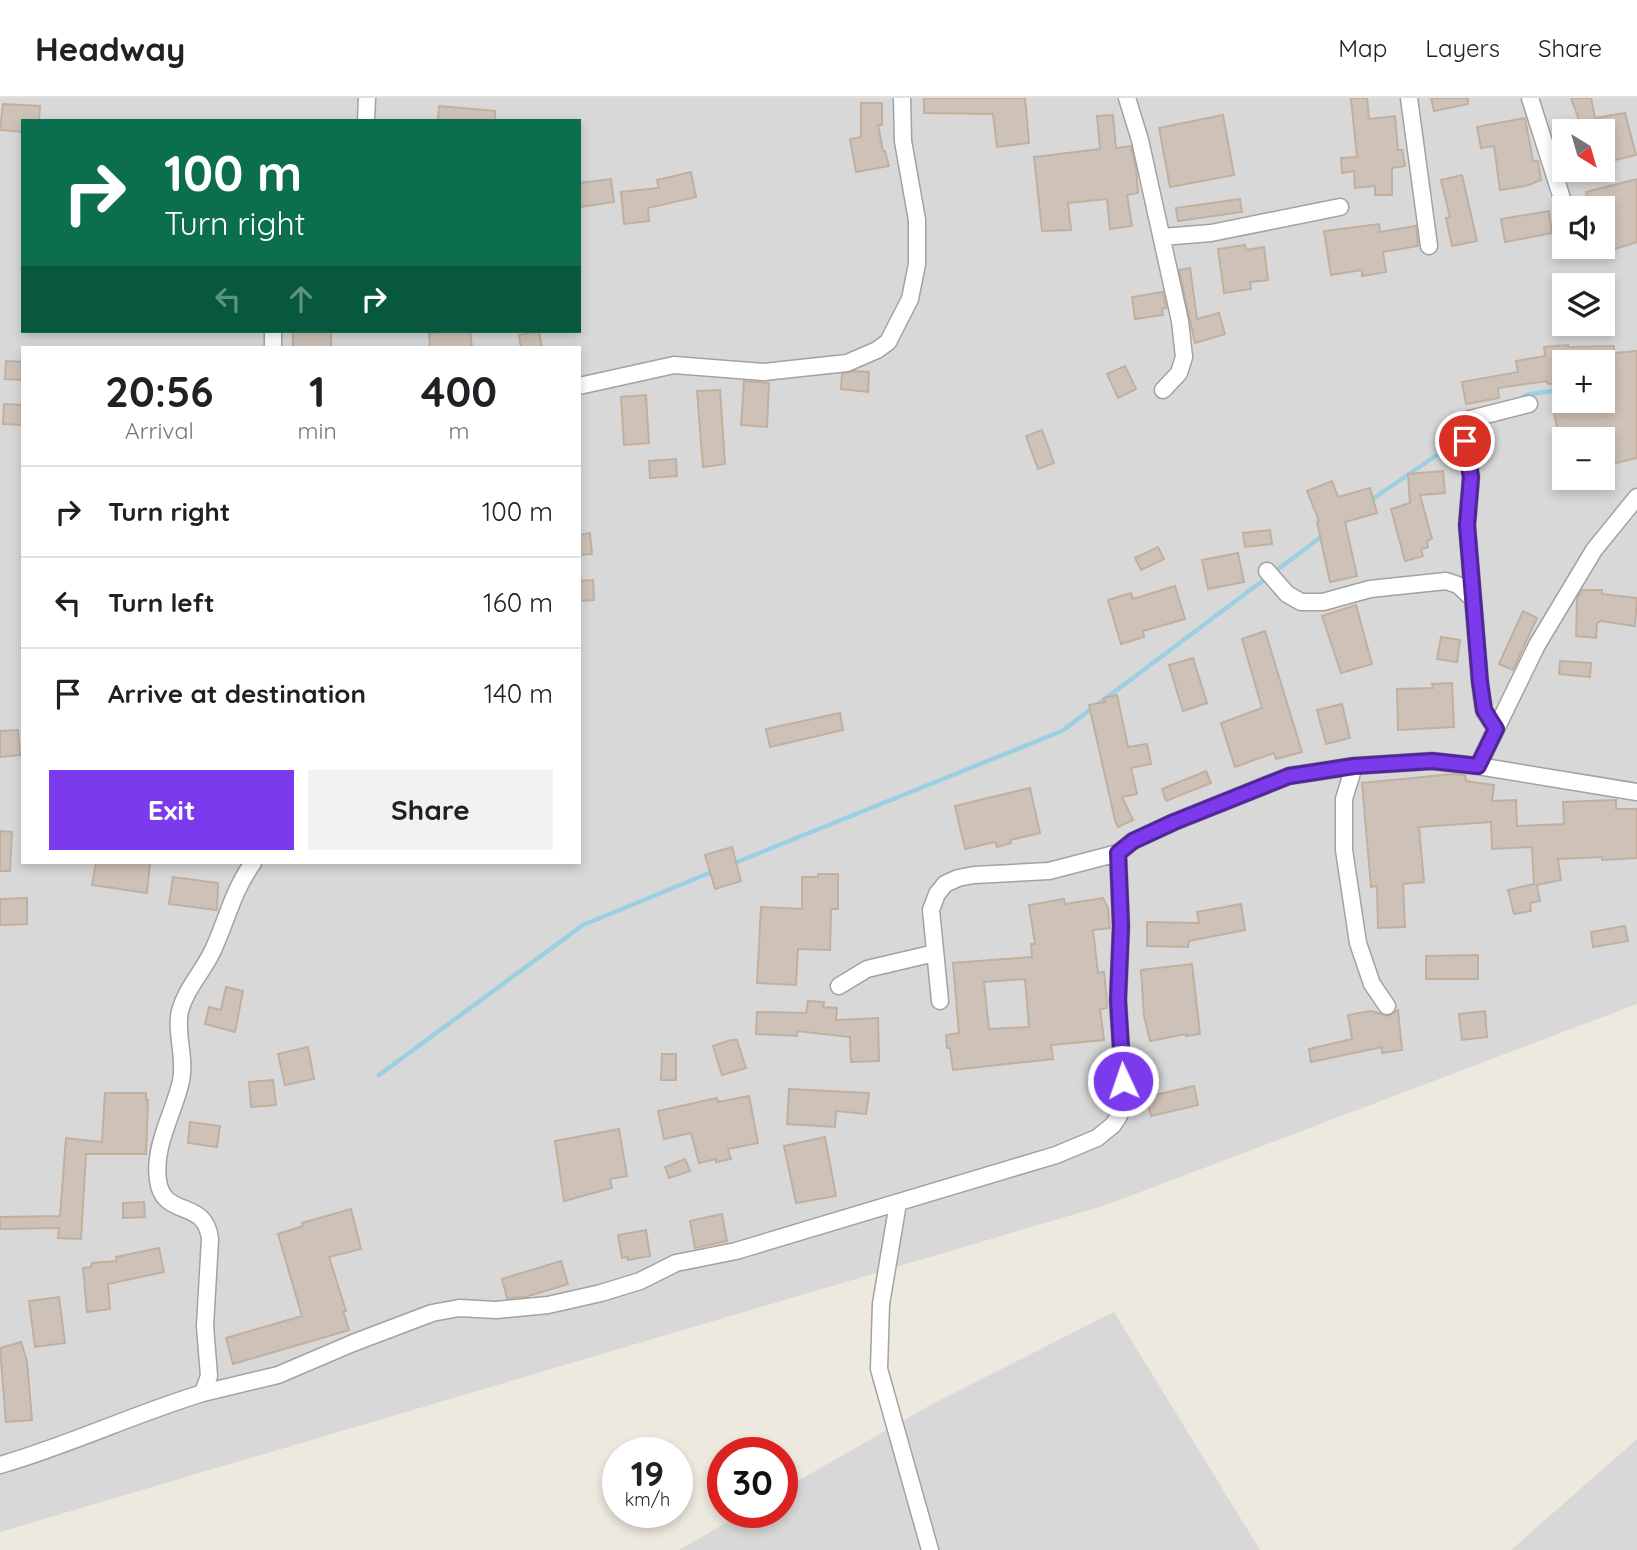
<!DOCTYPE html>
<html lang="en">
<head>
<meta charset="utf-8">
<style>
  :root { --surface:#fff; --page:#f2f2f2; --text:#202124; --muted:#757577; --line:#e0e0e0; --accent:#7c3aed }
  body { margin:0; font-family:Quicksand,sans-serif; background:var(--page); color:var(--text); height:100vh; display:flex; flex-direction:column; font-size:26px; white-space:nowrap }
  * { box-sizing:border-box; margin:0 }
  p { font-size:23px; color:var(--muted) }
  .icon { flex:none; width:38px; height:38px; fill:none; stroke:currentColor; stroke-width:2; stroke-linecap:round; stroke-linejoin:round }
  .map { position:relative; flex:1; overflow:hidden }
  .details { position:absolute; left:21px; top:248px; width:560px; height:518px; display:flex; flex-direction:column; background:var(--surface); border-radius:0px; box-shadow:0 4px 10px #0003 }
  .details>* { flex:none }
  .guide { position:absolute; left:21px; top:21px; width:560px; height:214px; border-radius:0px; box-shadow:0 4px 10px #0003; background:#0b6e4f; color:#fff; overflow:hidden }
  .needle { width:46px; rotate:143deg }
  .tools { position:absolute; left:1552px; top:21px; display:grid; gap:14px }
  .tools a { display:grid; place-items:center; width:63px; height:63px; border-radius:0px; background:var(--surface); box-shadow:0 4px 10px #0003; font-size:35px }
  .speed { position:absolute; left:602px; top:1339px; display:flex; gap:14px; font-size:35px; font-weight:700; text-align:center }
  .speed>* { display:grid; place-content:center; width:91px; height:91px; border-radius:50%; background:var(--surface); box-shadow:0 4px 10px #0003; line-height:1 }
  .speed small { font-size:18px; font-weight:400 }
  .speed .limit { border:10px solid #d22; background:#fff; color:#111 }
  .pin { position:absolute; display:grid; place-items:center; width:60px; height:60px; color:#fff; margin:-30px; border:4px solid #fff; border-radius:50%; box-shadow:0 2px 7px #0007 }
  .me { position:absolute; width:77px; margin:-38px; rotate:357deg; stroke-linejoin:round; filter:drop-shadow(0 0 5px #0008) }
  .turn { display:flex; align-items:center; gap:24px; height:147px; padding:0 28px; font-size:32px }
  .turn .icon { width:91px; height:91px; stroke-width:2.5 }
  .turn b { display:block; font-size:49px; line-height:60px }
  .lanes { display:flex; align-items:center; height:66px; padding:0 28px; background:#0003; justify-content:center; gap:35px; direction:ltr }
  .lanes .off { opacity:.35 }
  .eta { display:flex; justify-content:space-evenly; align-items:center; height:119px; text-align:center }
  .eta b { font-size:42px; font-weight:700; line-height:49px }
  .action { display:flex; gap:14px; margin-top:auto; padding:14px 28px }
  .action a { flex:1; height:80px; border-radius:0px; background:var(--accent); color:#fff; font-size:28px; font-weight:700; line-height:80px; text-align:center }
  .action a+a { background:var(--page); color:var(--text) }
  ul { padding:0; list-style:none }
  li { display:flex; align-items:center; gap:21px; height:91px; padding:0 28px; border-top:2px solid var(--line) }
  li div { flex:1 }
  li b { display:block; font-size:26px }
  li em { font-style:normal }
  header { display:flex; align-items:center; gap:42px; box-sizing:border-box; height:98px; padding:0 35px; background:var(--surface); border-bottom:2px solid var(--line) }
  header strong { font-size:33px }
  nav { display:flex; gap:38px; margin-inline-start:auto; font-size:24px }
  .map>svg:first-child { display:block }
  .residential { fill:#d9d8d8; fill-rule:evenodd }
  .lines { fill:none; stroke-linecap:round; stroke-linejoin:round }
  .stream { stroke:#9ad0e1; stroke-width:4.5 }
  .building { fill:#cec2b8; stroke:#c1afa0; stroke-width:2; fill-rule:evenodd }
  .minor-casing { stroke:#a2a2a2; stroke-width:19 }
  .minor { stroke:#fff; stroke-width:16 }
  .route-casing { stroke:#51269a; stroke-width:18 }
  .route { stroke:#7c3aed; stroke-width:12 }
</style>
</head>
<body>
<header>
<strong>Headway</strong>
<nav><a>Map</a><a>Layers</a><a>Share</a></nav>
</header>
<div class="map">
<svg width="1637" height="1452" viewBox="0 0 1637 1452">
  <rect width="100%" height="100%" fill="#eee9df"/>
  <path class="residential" d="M0 0H1637V906L1106 1107 0 1434ZM23 23H579V233H23ZM1564 33H1603V72H1564ZM1564 110H1603V149H1564ZM1564 187H1603V226H1564ZM23 250H579V765H23ZM1564 264H1603V303H1564ZM1564 341H1603V380H1564Z
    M1114 1214 1260 1452H679L745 1414H782V1392L934 1305Z
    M1637 1341V1452H1511Z"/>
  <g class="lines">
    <path class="stream" d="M1519 302 1526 297 1564 291
      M1368 404 1462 340
      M732 766 1062 633 1325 436
      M379 977 583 827 714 773"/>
  </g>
  <path class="building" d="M924 0H1025L1029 45 997 49 993 16 924 15Z
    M1351 0H1367L1369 21 1395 18 1398 52H1402L1405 68 1392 70V97H1375V88L1355 90 1354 73 1342 75 1341 60 1357 59Z
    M1431 0H1468V6L1434 13Z
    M1571 0H1591L1595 20 1625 15 1636 57 1603 65V32L1583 33Z
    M861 5H882V27H878L883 53H885L889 68 856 74 850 41 861 39Z
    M3 6 40 8 39 23H23V34L0 32Z
    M439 8 495 13V23H438Z
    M1113 17 1116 50 1131 48 1136 71 1138 95 1127 97 1132 128 1110 131 1107 101 1068 105 1071 132 1042 133 1034 59 1100 51 1097 18Z
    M1223 17 1234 77 1170 89 1159 30Z
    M1525 20 1533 63H1538L1541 82 1526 88 1500 92 1494 48 1481 50 1477 29Z
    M691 74 696 99 648 110 649 123 624 126 621 94 659 90 657 82Z
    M1462 77 1477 143 1452 148 1446 120 1450 119 1441 82Z
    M611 81 614 104 579 109V85Z
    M1637 81V144L1603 155V110H1592L1586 94Z
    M1240 101 1242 114 1178 123 1176 110Z
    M1549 113 1552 135 1505 144 1501 121Z
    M1379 126 1380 134 1416 128 1418 148 1383 154 1386 174 1362 178V172L1331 177 1324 133Z
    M1245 147 1246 152 1264 149 1268 182 1250 184 1251 191 1224 195 1218 151Z
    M1190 170 1197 221 1219 215 1225 236 1195 245 1179 172Z
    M1163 194 1166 210 1162 211 1163 217 1135 221 1132 199Z
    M293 233H331V250H293Z
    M452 233H470L472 250H430L429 235Z
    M539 233 542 250H521L519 237Z
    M1568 247V249L1614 248V255L1637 253V360L1611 366 1606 341H1559L1554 314 1607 303 1603 281V264H1564V285L1548 286 1547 283 1498 290 1499 300 1466 306 1462 284 1518 274 1516 263 1545 258 1544 249Z
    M6 263 23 264V282L5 281Z
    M1125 268 1136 291 1118 300 1107 276Z
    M854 273 869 274 868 294 841 291 842 276Z
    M744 283 769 285 767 329 741 327Z
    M720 292 725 366 703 369 697 293Z
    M646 297 649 345 624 347 621 299Z
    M4 306 23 307V327L3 326Z
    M1042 332 1054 365 1038 371 1026 338Z
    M676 361 677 378 650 380 649 363Z
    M1443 373 1445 395 1420 397 1432 441 1427 443 1428 449 1421 451 1423 458 1405 463 1391 411 1410 405 1408 376Z
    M1332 383 1338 399 1370 390 1377 415 1345 424 1357 478 1330 484 1317 424 1319 423 1307 393Z
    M1270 432 1272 446 1245 449 1243 435Z
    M590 435 592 456 579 457V437Z
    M1158 449 1164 461 1141 472 1135 460Z
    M1238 455 1244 484 1208 491 1202 462Z
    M593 482 594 502 579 503V483Z
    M1175 488 1185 521 1143 533 1144 539 1121 546 1108 502 1131 495 1133 501Z
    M1582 492H1602V496L1637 500 1635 528 1601 523 1597 525 1596 540 1576 538 1577 501Z
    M1356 507 1372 566 1341 575 1322 518Z
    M1523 513 1537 520 1513 572 1499 566Z
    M1265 533 1302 654 1276 661 1274 655 1235 669 1221 625 1262 610 1242 541Z
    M1441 539 1460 542 1457 564 1437 561Z
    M1193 560 1207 605 1183 613 1169 567Z
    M1560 563 1591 565 1590 579 1559 576Z
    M1452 585 1454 629 1398 632 1397 591 1433 590 1432 586Z
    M1117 597 1128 649 1147 646 1151 666 1131 670 1137 696 1122 699 1133 722 1118 729 1115 722 1089 607 1105 604 1104 600Z
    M1342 606 1350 640 1326 646 1317 612Z
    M840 615 843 632 770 649 766 631Z
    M18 632 20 657 0 659V633Z
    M1206 673 1211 685 1166 703 1162 691Z
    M1453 676 1465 677 1466 683 1494 687 1492 703 1516 702 1517 728 1564 726 1563 704 1616 702V711H1637V760L1602 762V759L1558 761 1561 782 1537 787 1540 803 1530 805 1531 813 1514 816 1508 792 1534 786 1532 749 1492 751 1491 724 1419 729 1424 784 1403 786 1405 829 1378 830 1377 788 1371 789 1362 685Z
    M1030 690 1040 735 1010 742 1011 745 997 749 995 744 965 751 955 708Z
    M0 733 12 734 10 773H0Z
    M732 749 741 783 715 791 705 757Z
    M96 765H150L147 795 92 787Z
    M818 776H838V811H831L830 852 798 851 796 887 757 885 761 809 802 811V779H818Z
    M173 779 218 785 217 812 169 806Z
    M27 800V826L0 827V801Z
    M1103 800 1108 810 1110 830 1093 832 1098 875 1104 874 1106 893 1107 910 1100 911 1104 942 1051 947 1053 961 953 972 950 950H947L946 937 959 935 953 865 1032 859 1031 846H1035L1029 807 1064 801 1065 806ZM1025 881 1029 929 989 931 984 884Z
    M1241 806 1245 832 1189 843 1188 849 1147 848V824L1199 825 1197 814Z
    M1625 828 1628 843 1593 849 1591 834Z
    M1478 857V881H1426V858Z
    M1192 866 1200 936 1186 938V936L1150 943 1144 918 1141 872Z
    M226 889 243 893 235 934 205 926 209 909 221 912Z
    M808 903 824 904 823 909 837 910 836 922 878 920 879 963 851 964 850 939 797 933V938L756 936 757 914 806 915Z
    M1398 912 1402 952 1382 955V949L1311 964 1309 951 1352 941 1348 917 1371 913 1388 918Z
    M1485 913 1487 939 1462 942 1459 916Z
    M731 942H737L746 970 722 977 713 948Z
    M308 949 314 981 285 987 278 956Z
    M662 956H676V982H661Z
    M273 982 276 1007 251 1009 249 984Z
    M1194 988 1198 1007 1151 1018 1146 999Z
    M789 991 869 995 866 1016 836 1013 835 1029 787 1026Z
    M105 995H146V1002H148L146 1056H86L81 1141 58 1140 59 1130 0 1131V1119L60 1118 66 1040 102 1044Z
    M749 998 758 1045 728 1051 731 1061 716 1064V1061L699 1065 691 1035 664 1041 658 1013 717 1000 718 1004Z
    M190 1024 220 1028 217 1049 188 1045Z
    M619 1031 627 1078 610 1081 612 1090 564 1103 555 1043Z
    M825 1039 836 1098 796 1105 784 1048Z
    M685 1061 690 1073 669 1080 665 1069Z
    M144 1104 145 1119 123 1120V1105Z
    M351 1111 361 1151 329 1159 346 1213H343L349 1232 233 1266 226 1240 302 1218 278 1136 303 1128 302 1125Z
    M722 1116 727 1143 695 1150 690 1123Z
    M646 1132 650 1158 628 1162V1159L622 1160 618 1137Z
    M159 1150 164 1174 108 1186 110 1211 87 1214 83 1170 91 1169 92 1165 117 1163 116 1159Z
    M561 1163 568 1186 525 1199 507 1200 502 1181Z
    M59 1199 65 1245 35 1249 29 1203Z
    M21 1244 27 1263 32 1322 6 1324 0 1250Z"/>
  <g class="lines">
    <defs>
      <path id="minor" d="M1127 0 1140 42 1180 223 1184 259 1179 275 1163 292
        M1409 0 1429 148
        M1530 0 1565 110
        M366 23 367 0
        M1162 139 1211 135 1340 109
        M273 233V250
        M579 288 674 267 764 274 847 265 877 252 888 244 910 201 917 166V122L903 43 902 0
        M1267 473 1287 496 1301 504H1323L1370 491 1446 483 1458 487 1473 501
        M1496 631 1484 613 1480 585 1467 427 1471 379 1465 343 1470 321 1529 306
        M1354 668 1344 701V752L1358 845 1372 886 1387 908
        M1478 668 1537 547 1594 452 1637 399
        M839 888 867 871 935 855
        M940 903 931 812 937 796 945 786 958 780 974 777 1049 773 1118 755 1133 743 1174 724 1289 678 1354 668 1432 663 1478 668 1637 694
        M898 1105 881 1206 879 1271 930 1452
        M203 1295 278 1277 353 1245 432 1215 459 1210 496 1212 548 1207 601 1195 640 1183 676 1165 736 1153 1056 1057 1097 1040 1113 1027 1119 1018 1123 983 1118 902 1121 828 1118 755
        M0 1367C69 1347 134 1316 203 1295L209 1278 205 1228 210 1141C205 1099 163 1122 158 1082 153 1048 174 1015 181 983 186 959 175 935 180 913 186 890 203 874 213 852 227 822 233 792 253 765"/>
    </defs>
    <use href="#minor" class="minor-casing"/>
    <use href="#minor" class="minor"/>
  </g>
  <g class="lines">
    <defs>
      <path id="route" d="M1123 983 1118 902 1121 828 1118 755 1133 743 1174 724 1289 678 1354 668 1432 663 1478 668 1496 631 1484 612 1480 584 1467 427 1471 379 1465 343"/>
    </defs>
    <use href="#route" class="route-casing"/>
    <use href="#route" class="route"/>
  </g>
</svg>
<div class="tools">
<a><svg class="needle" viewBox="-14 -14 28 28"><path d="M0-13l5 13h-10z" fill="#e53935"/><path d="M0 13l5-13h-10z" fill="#757577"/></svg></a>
<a><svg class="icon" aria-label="sound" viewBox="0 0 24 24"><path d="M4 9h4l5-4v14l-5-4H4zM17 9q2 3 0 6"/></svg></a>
<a><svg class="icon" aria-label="layers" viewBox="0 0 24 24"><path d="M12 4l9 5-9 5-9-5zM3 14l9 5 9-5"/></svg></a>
<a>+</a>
<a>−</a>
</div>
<div class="speed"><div>19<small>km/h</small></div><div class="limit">30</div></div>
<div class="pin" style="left:1465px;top:343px;background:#d93025"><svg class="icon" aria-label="arrive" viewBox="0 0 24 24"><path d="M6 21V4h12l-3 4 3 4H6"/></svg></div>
<svg class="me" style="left:1123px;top:983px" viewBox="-20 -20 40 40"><circle r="17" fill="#7c3aed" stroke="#fff" stroke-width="3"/><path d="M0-11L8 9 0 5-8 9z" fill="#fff"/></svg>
<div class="guide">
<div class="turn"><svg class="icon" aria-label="right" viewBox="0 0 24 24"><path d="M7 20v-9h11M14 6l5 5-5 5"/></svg><div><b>100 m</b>Turn right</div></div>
<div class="lanes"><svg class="icon off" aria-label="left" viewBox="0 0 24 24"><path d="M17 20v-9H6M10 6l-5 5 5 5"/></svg><svg class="icon off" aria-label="ahead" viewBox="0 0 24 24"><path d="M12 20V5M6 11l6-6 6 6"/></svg><svg class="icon" aria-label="right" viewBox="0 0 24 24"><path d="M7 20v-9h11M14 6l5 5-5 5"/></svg></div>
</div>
<section class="details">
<div class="eta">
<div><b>20:56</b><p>Arrival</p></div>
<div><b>1</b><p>min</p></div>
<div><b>400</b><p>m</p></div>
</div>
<ul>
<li><svg class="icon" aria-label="right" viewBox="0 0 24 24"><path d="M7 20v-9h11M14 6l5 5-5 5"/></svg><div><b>Turn right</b></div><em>100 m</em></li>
<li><svg class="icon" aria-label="left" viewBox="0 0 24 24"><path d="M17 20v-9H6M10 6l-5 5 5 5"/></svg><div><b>Turn left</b></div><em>160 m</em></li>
<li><svg class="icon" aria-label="arrive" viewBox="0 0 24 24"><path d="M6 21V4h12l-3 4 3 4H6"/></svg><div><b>Arrive at destination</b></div><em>140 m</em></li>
</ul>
<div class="action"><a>Exit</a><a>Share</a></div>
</section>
</div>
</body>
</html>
